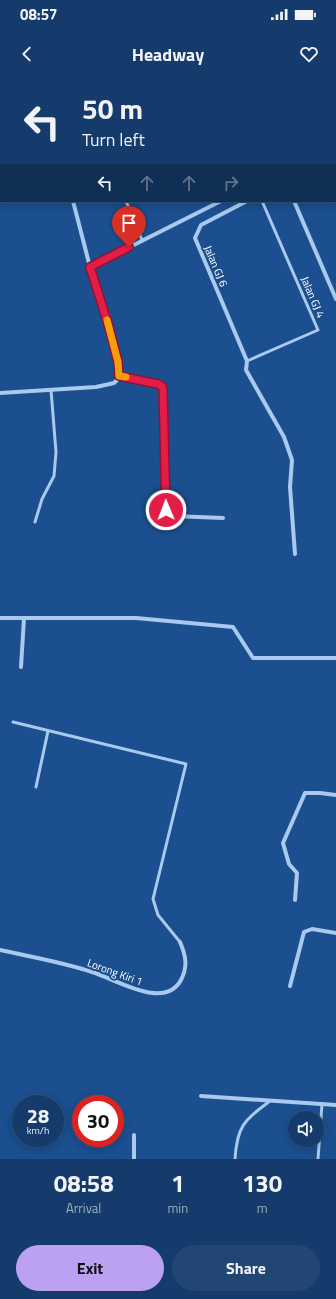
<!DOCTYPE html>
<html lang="en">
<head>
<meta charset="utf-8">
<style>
  :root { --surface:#143b6b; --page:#214673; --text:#f1f3f6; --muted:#9dadc1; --line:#33557e; --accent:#bca0f2 }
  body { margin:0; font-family:"Titillium Web",sans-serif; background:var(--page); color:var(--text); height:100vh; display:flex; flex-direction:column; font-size:15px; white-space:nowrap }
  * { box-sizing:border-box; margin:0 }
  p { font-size:13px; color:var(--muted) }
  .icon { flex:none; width:22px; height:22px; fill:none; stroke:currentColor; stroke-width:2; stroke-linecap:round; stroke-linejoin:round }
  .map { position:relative; height:1079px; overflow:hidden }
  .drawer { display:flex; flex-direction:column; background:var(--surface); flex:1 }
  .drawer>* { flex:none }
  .banner { position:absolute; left:0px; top:0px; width:336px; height:122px; box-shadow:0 2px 10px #0003,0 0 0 1px var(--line); background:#143b6b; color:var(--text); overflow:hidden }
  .buttons { position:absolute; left:288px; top:1031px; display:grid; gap:8px }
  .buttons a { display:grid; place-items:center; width:36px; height:36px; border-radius:50%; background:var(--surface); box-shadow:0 2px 10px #0003,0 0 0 1px var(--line); font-size:20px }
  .speed { position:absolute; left:12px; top:1015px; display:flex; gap:8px; font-size:20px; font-weight:700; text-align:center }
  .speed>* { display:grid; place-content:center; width:52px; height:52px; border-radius:50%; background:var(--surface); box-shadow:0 2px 10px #0003,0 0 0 1px var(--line); line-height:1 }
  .speed small { font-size:10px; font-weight:400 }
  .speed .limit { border:6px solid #d22; background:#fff; color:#111 }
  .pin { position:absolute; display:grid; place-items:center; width:34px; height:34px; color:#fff; margin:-41px -17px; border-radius:50% 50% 50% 0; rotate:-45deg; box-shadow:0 0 4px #0007 }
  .pin .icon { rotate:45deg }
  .me { position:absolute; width:44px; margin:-22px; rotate:359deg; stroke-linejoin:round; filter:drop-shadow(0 0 3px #0008) }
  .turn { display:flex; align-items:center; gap:14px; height:84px; padding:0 16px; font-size:18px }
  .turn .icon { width:52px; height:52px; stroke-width:2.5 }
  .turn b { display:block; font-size:28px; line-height:34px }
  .lanes { display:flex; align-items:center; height:38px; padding:0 16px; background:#0003; justify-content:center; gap:20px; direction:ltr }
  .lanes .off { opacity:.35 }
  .eta { display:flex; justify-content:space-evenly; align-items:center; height:68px; text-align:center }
  .eta b { font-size:24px; font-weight:700; line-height:28px }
  .primary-button { display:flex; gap:8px; margin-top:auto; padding:8px 16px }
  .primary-button a { flex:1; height:46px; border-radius:24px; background:var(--accent); color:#111; font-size:16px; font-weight:700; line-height:46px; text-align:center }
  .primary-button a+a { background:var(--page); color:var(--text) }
  .status { display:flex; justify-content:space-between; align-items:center; height:28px; padding:0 20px; background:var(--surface); direction:ltr }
  .status svg { height:11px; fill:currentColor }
  header { display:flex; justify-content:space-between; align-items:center; height:52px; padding:0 16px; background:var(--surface); font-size:18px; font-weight:700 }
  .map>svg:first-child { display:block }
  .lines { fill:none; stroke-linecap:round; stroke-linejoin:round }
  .lane { stroke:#a9c9ee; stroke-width:3 }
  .street { stroke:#a9c9ee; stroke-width:4 }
  .route-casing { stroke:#92132f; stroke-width:10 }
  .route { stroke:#e11d48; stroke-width:7 }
  .slow { stroke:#f59e0b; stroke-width:7 }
  .labels { text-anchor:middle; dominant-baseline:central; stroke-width:4; stroke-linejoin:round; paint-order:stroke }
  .street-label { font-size:11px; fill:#fff; stroke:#1b4f8f }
</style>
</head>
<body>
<div class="status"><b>08:57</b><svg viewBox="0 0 49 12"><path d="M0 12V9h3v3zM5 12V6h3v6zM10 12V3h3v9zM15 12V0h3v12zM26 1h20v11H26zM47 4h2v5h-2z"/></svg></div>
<header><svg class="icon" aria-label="back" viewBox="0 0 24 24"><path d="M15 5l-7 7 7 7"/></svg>Headway<svg class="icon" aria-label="heart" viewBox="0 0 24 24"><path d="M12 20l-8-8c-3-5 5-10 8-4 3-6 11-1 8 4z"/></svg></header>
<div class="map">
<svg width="336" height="1079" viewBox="0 0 336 1079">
  <rect width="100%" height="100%" fill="#1b4f8f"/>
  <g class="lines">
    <path class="lane" d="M126 121 142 160
      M247 281 318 250 262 121
      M35 442 42 419 54 396 56 372 51 310
      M13 642 186 684 153 819 158 835 180 862
      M36 707 48 651
      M235 1079C237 1045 245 1040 270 1021
      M318 1079 322 1024"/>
    <path class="street" d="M44 0V1
      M243 0V1
      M329 0 330 1
      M335 4H336
      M335 14 336 16
      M0 43 1 42
      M247 121 201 145 195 158 247 281 246 290 284 357 292 380 290 407 295 474
      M294 121 336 219
      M90 187 221 121
      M119 296 158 304 161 306 163 310 166 430 173 436 223 438
      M0 313 96 307 114 303 117 300 119 296 118 283 109 247 90 187 73 121
      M0 538H136L233 547 253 578H336
      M21 587 24 538
      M295 820 297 793 289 784 283 763 305 713H320L336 715
      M0 870C31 877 62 882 92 892 116 899 164 931 181 900 188 886 186 876 180 862
      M290 906 304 852 312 849 336 853
      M201 1016 336 1025
      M134 1055V1079"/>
  </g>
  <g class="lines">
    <defs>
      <path id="route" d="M129 167 90 187 109 247 118 282 119 296 158 304 162 306 163 310 166 430"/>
    </defs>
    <use href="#route" class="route-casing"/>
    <use href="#route" class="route"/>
    <path class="slow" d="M107 240 118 282 119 296 126 297"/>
  </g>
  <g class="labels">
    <g class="street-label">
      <text transform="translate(216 186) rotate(67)">Jalan GJ 6</text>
      <text transform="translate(313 217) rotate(67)">Jalan GJ 4</text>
      <text transform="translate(115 892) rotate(20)">Lorong Kiri 1</text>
    </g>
  </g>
</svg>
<div class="buttons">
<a><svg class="icon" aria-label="sound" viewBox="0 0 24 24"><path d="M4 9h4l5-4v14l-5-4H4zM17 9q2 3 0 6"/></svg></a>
</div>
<div class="speed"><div>28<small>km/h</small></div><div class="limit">30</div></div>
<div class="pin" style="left:129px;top:167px;background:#d93025"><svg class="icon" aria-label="arrive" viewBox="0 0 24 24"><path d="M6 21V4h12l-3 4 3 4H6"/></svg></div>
<svg class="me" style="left:166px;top:430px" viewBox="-20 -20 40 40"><circle r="17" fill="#e11d48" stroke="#fff" stroke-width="3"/><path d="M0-11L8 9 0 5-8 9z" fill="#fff"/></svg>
<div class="banner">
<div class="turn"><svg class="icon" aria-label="left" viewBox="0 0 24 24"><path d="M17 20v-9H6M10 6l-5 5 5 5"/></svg><div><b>50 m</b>Turn left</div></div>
<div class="lanes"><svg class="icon" aria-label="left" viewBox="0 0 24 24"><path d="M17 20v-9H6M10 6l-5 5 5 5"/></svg><svg class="icon off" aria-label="ahead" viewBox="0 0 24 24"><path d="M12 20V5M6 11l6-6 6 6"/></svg><svg class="icon off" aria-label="ahead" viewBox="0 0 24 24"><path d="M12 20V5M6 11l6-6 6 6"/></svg><svg class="icon off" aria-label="right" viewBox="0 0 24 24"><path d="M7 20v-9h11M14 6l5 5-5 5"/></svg></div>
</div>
</div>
<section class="drawer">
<div class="eta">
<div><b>08:58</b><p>Arrival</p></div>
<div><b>1</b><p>min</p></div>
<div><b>130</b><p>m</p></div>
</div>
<div class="primary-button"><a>Exit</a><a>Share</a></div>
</section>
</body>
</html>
